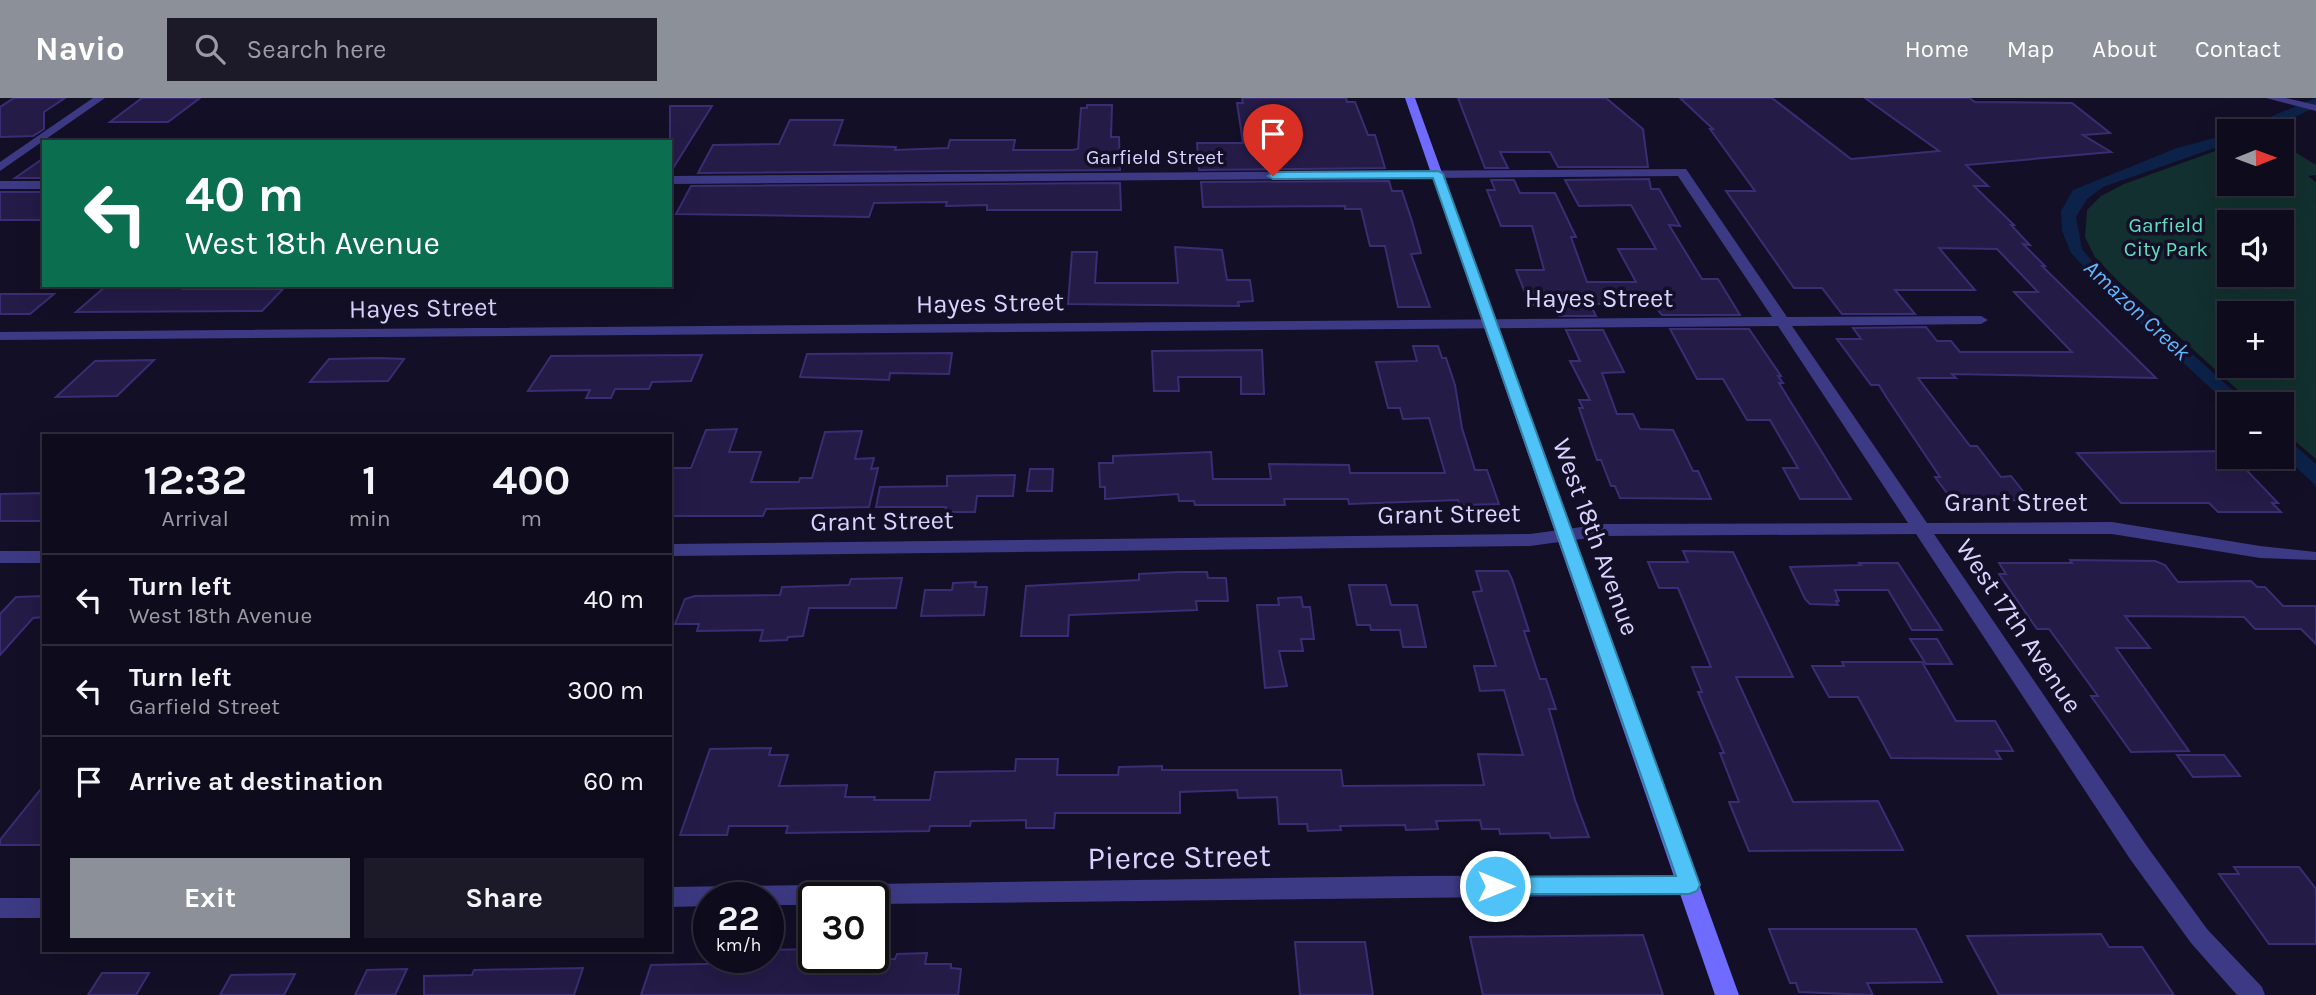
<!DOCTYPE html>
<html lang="en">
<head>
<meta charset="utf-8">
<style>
  :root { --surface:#0e0b1c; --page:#1c1929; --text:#f1f3f6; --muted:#9b9ba3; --line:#2e2b3b; --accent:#8c9099 }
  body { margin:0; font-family:Karla,sans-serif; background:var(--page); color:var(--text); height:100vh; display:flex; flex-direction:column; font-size:26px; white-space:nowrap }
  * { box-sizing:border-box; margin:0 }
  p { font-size:23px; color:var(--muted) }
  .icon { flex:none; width:38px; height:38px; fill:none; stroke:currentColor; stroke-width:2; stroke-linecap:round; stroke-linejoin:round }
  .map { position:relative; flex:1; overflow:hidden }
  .panel { position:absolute; left:42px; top:336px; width:630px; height:518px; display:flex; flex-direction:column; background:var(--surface); border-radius:0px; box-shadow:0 7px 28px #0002,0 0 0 2px var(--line) }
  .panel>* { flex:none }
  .hud { position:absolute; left:42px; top:42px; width:630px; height:147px; border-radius:0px; box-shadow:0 7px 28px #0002,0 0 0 2px var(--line); background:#0b6e4f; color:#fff; overflow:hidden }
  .needle { width:46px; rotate:89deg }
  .buttons { position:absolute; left:2217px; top:21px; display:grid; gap:14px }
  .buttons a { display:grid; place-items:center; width:77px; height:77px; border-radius:0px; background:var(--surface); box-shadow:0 7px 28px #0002,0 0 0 2px var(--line); font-size:35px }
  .speed { position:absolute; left:693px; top:784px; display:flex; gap:14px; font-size:35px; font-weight:700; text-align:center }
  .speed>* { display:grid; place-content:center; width:91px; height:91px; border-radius:50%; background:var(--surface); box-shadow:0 7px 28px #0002,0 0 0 2px var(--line); line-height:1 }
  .speed small { font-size:18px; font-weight:400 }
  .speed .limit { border:4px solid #111; border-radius:10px; background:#fff; color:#111 }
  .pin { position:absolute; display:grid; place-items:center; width:60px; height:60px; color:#fff; margin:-72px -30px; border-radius:50% 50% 50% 0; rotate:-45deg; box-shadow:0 0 7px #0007 }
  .pin .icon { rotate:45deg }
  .me { position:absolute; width:77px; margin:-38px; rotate:90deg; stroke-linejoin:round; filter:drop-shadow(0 0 5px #0008) }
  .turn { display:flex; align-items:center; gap:24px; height:147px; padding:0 28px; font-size:32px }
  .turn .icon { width:91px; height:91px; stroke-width:2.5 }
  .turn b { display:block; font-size:49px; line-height:60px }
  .eta { display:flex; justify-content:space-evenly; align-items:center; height:119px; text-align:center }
  .eta b { font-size:42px; font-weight:700; line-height:49px }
  .cta { display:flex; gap:14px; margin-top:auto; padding:14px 28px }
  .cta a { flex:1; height:80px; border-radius:0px; background:var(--accent); color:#fff; font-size:28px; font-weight:700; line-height:80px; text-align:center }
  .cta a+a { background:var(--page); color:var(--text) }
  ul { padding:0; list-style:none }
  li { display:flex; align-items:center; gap:21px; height:91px; padding:0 28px; border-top:2px solid var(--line) }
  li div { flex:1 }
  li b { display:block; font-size:26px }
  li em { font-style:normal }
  header { display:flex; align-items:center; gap:42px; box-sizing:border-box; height:98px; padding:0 35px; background:var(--accent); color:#fff }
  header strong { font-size:33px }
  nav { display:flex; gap:38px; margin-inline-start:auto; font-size:24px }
  .search { width:490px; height:63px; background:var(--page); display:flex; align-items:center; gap:18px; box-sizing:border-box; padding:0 24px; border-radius:0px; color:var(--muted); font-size:26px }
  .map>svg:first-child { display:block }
  .green { fill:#12302f; fill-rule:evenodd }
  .water { fill:#0c2248 }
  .building { fill:#241b47; stroke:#3b2d73; stroke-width:2 }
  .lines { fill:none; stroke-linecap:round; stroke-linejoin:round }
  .minor { fill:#3d3a85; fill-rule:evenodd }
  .tertiary { fill:#3d3a85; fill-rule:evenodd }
  .secondary { fill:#6f6bff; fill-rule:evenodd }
  .route { fill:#4fc3f7; stroke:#337fa1; stroke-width:2 }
  .labels { text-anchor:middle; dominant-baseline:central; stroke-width:7; stroke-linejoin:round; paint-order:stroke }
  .far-street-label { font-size:21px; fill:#d9d4ff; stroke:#130f26 }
  .far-park-label { font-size:21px; fill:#5fe0c0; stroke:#130f26 }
  .far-water-label { font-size:23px; font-style:italic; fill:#62b6ff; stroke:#130f26 }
  .street-label { font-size:26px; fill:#d9d4ff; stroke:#130f26 }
  .near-street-label { font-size:32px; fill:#d9d4ff; stroke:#130f26 }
</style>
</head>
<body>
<header>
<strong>Navio</strong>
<div class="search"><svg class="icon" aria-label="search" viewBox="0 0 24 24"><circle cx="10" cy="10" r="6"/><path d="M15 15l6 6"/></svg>Search here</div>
<nav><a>Home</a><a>Map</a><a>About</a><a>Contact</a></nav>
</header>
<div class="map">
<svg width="2316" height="897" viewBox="0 0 2316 897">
  <rect width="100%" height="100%" fill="#130f26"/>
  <path class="green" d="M2282 46 2316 67V77L2308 78 2316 84V361L2282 332V306H2253L2118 183 2095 159 2085 139 2087 112 2101 98 2124 86 2229 48 2230 86H2282ZM2230 124H2282V177H2230ZM2230 215H2282V268H2230Z"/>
  <path class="water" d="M2316 0V9C2280 25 2278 33 2236 33Z
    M2229 36V45L2103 89 2087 101 2076 119 2082 151 2103 176 2248 306 2229 307 2117 204 2071 155 2062 133 2061 113 2073 92 2177 50Z
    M2282 336 2316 366V388L2282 356Z"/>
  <path class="building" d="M14 0H65L44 14V31L33 38 0 39V9Z
    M142 0H200L168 24H110Z
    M1242 0H1346L1347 4H1355L1368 37H1375L1385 70 1199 72 1197 45H1243L1237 5H1243Z
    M1458 0H1606L1643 31 1648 69H1558L1550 54H1500L1508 70H1485Z
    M1680 0H1772L1851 61 1939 53 1865 0H1969L1975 4 2072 5 2110 35 2083 37 2111 54 1966 67 1988 88H1974L2014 127H2011L2030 147 2023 146 2045 168H2042L2156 280 1952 276 1956 280H1918L1970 348H1977L2001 379 2011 378 2030 402 1953 403 1935 379H1940L1887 300 1879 287H1871L1837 241H1861L1853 230 1926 229 1937 243H1951L1960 254H2072L2014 194H2038L1997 151 1939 150 1975 192H1895L1915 216H1842L1822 190H1794L1726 93H1755L1710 31H1713Z
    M1087 7H1112L1111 39H1119L1120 72 698 75 713 47 779 46 790 22H843L834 47 896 49 895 52 948 50 950 42H1015L1013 52H1072L1078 51 1081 10H1087Z
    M670 8H712L670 75Z
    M44 60V80H15Z
    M1649 81 1651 91H1659L1680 128 1669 127 1702 181H1718L1740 217H1662L1652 205H1627L1590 206 1596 218H1559L1554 207H1530L1516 172H1544L1532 128H1501L1487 92H1495L1491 82H1514L1520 95H1555L1576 139H1571L1587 184H1636L1618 151H1656L1631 107 1579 108 1565 82Z
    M1389 83 1392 93H1402L1412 123 1421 155 1411 156 1430 209H1398L1385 148H1370L1361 111H1345V108L1203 109 1201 84Z
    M1120 85 1121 112H987V107L946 108 947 104 874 105 869 119 676 116 691 88Z
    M0 94H44V122H0Z
    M1175 149 1222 152 1227 182H1250L1253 203 1238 204 1239 208 1068 206 1072 154H1097L1095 185H1178Z
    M187 187 183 191H283L262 213 76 214 106 188Z
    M0 196H54L30 216H0Z
    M1670 231H1749L1781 278H1778L1783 285H1779L1851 401H1800L1783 370H1798L1770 322H1747L1723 281H1697Z
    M1566 232H1603L1624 274 1602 275 1617 316H1633L1640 331 1673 332 1693 373H1698L1711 401 1620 400 1615 388H1611L1601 362H1597L1579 310H1583L1579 302H1590L1570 263H1580Z
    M1413 248H1438L1442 260H1446L1455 287 1462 330 1475 372H1487L1499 406 1460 407 1458 402 1349 406 1348 401H1284L1285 407H1195L1194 403H1179L1178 396 1105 401V389H1100L1099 365H1113V358L1211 354 1213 381H1271L1269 366 1349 367 1350 375H1445L1429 320 1403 321 1400 310H1388L1376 264 1417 263Z
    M1262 252 1264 296H1241V279H1178L1179 293H1154L1152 253Z
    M952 255 949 276 890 275 889 282 800 279 807 256Z
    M702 257 691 283 652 284 649 291H615L611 300H586L590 292 528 293 551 258Z
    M329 261 379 260 404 261 388 283 310 284Z
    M154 262 117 298 56 299 95 263Z
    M737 331 729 354H761L751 384H799L800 380H812L825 334 862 333 855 361 874 360 871 371 878 370 869 409 766 411 763 418H670V370H691L706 332Z
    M2230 353V359H2234L2278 405H2272L2281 414H2218L2209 405H2121L2077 355Z
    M1030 371H1053L1052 393H1027Z
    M1015 377 1013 398H977L975 414H945L946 409H876L880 389 947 388V378Z
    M44 395V423H0V396Z
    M1683 453 1733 454 1793 579H1736L1793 704 1878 703 1903 752 1749 753 1729 704H1739L1720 655H1724L1698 594H1702L1692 569H1711L1678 490H1659L1648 464H1688Z
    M2070 462 2155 463 2165 467 2178 484 2251 483 2257 489H2265L2283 508H2316V546L2301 531H2255L2244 519 2125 518 2150 550H2116L2189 653 2131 654 2091 598H2098L2049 531H2037L1999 476H2006L1999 465H2072Z
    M1859 465H1898L1942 532H1912L1888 492H1835L1839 503H1836L1838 507 1810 506 1805 501 1790 469 1861 467Z
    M1476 473H1508L1512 481 1529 533H1524L1540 581H1546L1556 611H1549L1575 702 1589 739 1551 740 1549 735 1500 736 1499 731H1482L1480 722 1436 723 1438 731 1406 732 1405 727 1340 728 1341 732 1308 733 1307 726H1279L1277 699 1238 700 1237 692 1180 694V715H1055L1054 730H1026V722L971 723 970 728H930L929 733 786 735 788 728H729L727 737H680L710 651 771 650 769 657H788L779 688 847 687 845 699H875L874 702H930L935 674 1015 673 1016 661H1058L1057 677H1118L1119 669 1162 668V672H1341L1343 688 1484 687 1478 656 1523 657 1504 592 1480 593 1474 568H1496L1473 494 1482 493Z
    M1179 474H1207L1208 480H1226L1228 503H1196L1197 512 1069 517 1068 538H1021L1026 488 1139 482V476Z
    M902 480 896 510H809L803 538 788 539 787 542 760 543 763 532 697 533 699 526H675L685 501 695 498 780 497 782 489 849 487 851 481Z
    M976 484 975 489H987L984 517 921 518 925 492H952L953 485Z
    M1349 487H1386L1391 507H1417L1426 549H1403L1400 532H1371L1370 527H1357Z
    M44 498V519L33 520 0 557V516L16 499Z
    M1301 499 1303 509H1310L1314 541H1301L1303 553H1279L1287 588 1265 590 1257 507H1279L1278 500Z
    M1910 541H1937L1952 566H1926Z
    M1842 564H1922L1956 623H1995L2013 653H1996L2001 661 1891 660 1858 599H1829L1812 568H1844Z
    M2177 657H2224L2240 678 2193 679Z
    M44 687V747H0V742Z
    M2234 769H2299L2316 791V846H2269L2219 776H2239Z
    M1769 831H1916L1942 884 1867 885 1873 897 1799 894 1796 885H1790Z
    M2101 836 2109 849H2142L2174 897H1999L1967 838Z
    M1643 837 1663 897H1483L1470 839Z
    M1295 844H1365L1373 897H1300Z
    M813 851 811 860H831L830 862 895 861 897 856 927 855 925 866H951V870L961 871 958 897H641L651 867 754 865 756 859H768V852Z
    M583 870 574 897H424V878L472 877 474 872Z
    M407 871 395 897H355L367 872Z
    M102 875H149L136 897H88Z
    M295 876 284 897H220L231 877Z"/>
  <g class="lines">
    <path class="minor" d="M93 0H105L0 73V64Z
      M1686 71 1787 219 1981 218 1988 222 1981 226 1792 228 1927 425 2112 424 2260 448 2316 454V462L2260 460 2112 436H1934L2146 747 2207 831 2262 889 2265 897H2237L2191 845 2130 761 1916 436 1604 438 1530 448 670 458V446L1530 436 1604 426 1908 425 1778 228 0 242V234L1772 219 1678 78 670 86V78Z
      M0 83H44V91H0Z
      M0 453H44V465H0Z
      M1689 777 1697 780 1700 787 1697 794 1689 797 873 806V800H814V807H768V800H709V808L670 809V789L1412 778Z
      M0 800H44V820H0Z"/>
    <path class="tertiary" d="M2266 0H2286L2316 7V13Z"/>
    <path class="secondary" d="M1405 0H1415L1739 897H1715Z"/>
  </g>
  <path class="route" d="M1438 73 1443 76 1700 787 1697 793 1689 796H1495L1488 794 1485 788 1488 781 1495 779 1676 778 1433 80 1273 81 1268 78 1273 74Z"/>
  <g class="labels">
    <g class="far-street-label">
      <text x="1155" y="59">Garfield Street</text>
    </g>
    <g class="far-park-label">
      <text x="2166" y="127">Garfield<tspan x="2166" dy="24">City Park</tspan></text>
    </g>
    <g class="far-water-label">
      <text transform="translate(2137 212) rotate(43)">Amazon Creek</text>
    </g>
    <g class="street-label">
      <text x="1599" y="200">Hayes Street</text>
      <text transform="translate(990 205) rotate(-1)">Hayes Street</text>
      <text transform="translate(423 210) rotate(-1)">Hayes Street</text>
      <text x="2016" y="404">Grant Street</text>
      <text transform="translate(1449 416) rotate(-1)">Grant Street</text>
      <text transform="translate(882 423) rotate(-1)">Grant Street</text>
      <text transform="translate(1596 439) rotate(70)">West 18th Avenue</text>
      <text transform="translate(2019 528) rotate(56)">West 17th Avenue</text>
    </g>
    <g class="near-street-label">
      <text transform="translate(1179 759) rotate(-1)">Pierce Street</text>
    </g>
  </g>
</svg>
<div class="buttons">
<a><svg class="needle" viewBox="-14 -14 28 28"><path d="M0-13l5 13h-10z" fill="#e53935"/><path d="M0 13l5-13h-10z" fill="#9b9ba3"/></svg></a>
<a><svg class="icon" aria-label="sound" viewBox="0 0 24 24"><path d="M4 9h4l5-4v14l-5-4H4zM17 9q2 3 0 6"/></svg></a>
<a>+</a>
<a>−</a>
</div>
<div class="speed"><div>22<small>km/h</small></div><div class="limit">30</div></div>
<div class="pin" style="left:1273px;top:78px;background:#d93025"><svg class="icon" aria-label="arrive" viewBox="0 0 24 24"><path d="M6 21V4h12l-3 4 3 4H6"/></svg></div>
<svg class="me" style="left:1495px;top:788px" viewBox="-20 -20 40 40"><circle r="17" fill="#4fc3f7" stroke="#fff" stroke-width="3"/><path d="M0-11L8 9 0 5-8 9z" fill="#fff"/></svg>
<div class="hud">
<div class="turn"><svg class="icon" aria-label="left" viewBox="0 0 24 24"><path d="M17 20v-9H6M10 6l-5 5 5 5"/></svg><div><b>40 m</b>West 18th Avenue</div></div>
</div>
<section class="panel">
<div class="eta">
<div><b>12:32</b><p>Arrival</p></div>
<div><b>1</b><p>min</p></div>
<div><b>400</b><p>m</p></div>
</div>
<ul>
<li><svg class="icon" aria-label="left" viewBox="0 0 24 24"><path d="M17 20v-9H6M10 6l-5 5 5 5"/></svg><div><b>Turn left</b><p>West 18th Avenue</p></div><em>40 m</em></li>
<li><svg class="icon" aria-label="left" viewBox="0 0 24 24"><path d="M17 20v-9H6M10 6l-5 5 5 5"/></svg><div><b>Turn left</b><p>Garfield Street</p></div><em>300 m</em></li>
<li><svg class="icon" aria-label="arrive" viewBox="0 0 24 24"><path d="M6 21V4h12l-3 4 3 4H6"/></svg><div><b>Arrive at destination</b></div><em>60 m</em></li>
</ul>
<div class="cta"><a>Exit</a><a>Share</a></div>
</section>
</div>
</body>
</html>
